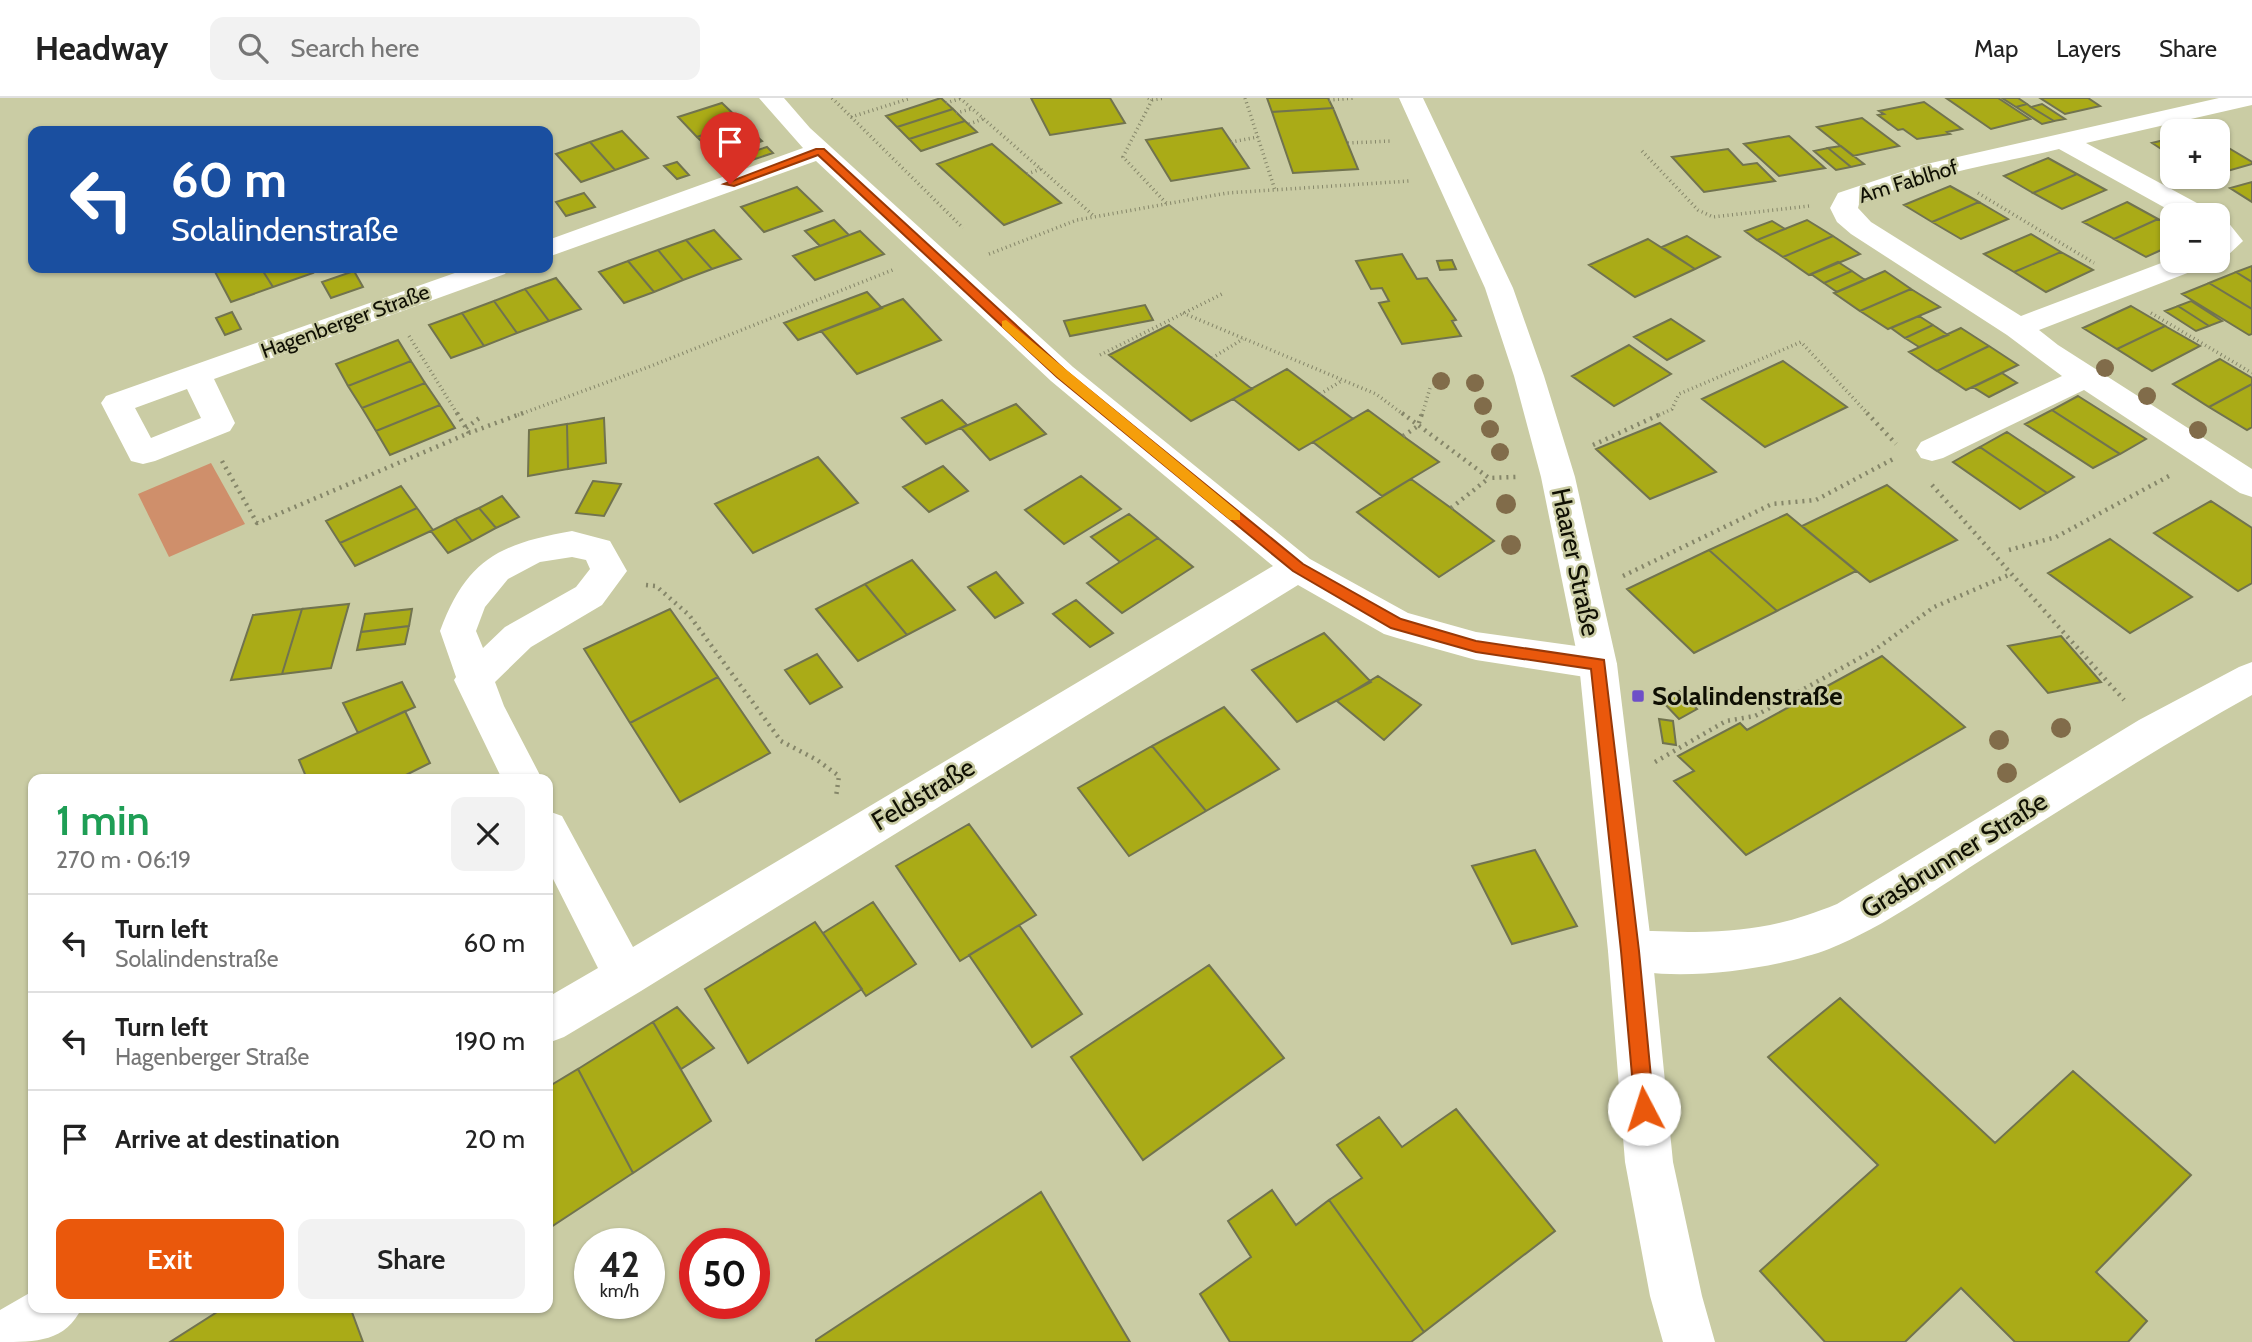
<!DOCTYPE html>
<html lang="en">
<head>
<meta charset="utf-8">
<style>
  :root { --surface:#fff; --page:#f2f2f2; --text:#222; --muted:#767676; --line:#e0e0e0; --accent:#ea580c }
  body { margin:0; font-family:Cabin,sans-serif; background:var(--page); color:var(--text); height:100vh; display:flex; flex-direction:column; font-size:26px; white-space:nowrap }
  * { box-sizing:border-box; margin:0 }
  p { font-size:23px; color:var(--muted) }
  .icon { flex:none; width:38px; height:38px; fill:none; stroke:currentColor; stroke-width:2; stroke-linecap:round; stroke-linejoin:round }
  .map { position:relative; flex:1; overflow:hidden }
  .sheet { position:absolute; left:28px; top:676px; width:525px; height:539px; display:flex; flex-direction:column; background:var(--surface); border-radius:14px; box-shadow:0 2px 5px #0004 }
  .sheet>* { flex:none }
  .hud { position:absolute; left:28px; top:28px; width:525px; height:147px; border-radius:14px; box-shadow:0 2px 5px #0004; background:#1a4fa0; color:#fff; overflow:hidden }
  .tools { position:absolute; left:2160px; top:21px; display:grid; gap:14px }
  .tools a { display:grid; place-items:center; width:70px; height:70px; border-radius:14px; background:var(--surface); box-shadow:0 2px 5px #0004; font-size:35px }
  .speed { position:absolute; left:574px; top:1130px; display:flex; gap:14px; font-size:35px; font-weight:700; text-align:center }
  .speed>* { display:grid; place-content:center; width:91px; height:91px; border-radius:50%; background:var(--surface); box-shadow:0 2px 5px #0004; line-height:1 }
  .speed small { font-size:18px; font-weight:400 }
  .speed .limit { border:10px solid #d22; background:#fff; color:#111 }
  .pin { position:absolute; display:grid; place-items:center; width:60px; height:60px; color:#fff; margin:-72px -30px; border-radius:50% 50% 50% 0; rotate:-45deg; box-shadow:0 0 7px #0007 }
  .pin .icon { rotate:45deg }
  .me { position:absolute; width:77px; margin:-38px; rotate:355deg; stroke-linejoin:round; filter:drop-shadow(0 0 5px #0008) }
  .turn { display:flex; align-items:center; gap:24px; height:147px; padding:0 28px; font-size:32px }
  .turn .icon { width:91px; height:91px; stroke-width:2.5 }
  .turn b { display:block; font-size:49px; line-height:60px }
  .round { display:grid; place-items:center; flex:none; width:74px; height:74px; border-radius:14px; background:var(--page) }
  .headline { display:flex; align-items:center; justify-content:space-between; height:119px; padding:0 28px }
  h1 { font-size:42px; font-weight:600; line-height:52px; color:#1e9e55 }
  .cta { display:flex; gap:14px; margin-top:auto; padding:14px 28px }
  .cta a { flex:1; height:80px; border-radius:14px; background:var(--accent); color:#fff; font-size:28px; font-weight:600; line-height:80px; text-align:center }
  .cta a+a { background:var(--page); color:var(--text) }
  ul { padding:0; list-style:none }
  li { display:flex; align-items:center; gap:21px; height:98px; padding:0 28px; border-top:2px solid var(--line) }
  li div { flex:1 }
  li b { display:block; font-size:26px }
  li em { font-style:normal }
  header { display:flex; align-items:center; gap:42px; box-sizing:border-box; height:98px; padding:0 35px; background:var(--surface); border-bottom:2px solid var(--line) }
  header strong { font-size:33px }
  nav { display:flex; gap:38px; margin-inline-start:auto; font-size:24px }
  .search { width:490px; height:63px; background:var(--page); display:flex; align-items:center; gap:18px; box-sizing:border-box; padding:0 24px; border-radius:14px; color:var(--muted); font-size:26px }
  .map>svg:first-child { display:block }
  .green { fill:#cf8f6b }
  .building { fill:#aaab17; stroke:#71734f; stroke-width:2 }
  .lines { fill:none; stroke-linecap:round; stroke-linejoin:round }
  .path-far1 { stroke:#858669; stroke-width:3.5; stroke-dasharray:1 3.5; stroke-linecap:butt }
  .path { stroke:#858669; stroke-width:4.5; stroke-dasharray:2 5; stroke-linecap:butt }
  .street { fill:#fff; fill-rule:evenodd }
  .secondary { fill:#fff; fill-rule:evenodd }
  .tree { fill:#816c4a }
  .route { fill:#ea580c; stroke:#983908; stroke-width:2 }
  .slow { fill:#f59e0b }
  .poi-dot { fill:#6e4fc8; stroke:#cacca4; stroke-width:2.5 }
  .labels { text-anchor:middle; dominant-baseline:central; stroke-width:5; stroke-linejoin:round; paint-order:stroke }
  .far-street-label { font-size:21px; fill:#0f0f03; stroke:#cacca4 }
  .street-label { font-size:26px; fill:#0f0f03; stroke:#cacca4 }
  .poi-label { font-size:26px; font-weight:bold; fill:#0f0f03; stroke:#cacca4; text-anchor:start }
</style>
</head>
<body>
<header>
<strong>Headway</strong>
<div class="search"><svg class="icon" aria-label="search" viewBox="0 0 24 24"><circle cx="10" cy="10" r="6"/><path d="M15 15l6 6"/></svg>Search here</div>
<nav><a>Map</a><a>Layers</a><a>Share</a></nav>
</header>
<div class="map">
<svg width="2252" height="1244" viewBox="0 0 2252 1244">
  <rect width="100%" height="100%" fill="#cacca4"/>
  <path class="green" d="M211 365 245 426 169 459 138 396Z"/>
  <path class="building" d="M941 0 953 11 897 29 886 18Z
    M1031 0H1110L1125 25 1050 37Z
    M1267 0H1328L1333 10 1272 14Z
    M1946 0H1998L2030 21 1991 31Z
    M2002 0H2018L2027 6 2016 9Z
    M2040 0H2088L2100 8 2065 16Z
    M1924 4 1962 31 1947 34 1950 36 1917 41 1903 31 1898 32 1878 17 1884 16 1879 13Z
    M722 5 742 24 697 39 678 19Z
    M2027 6 2031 9 2054 23 2042 26 2016 9Z
    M2042 6 2065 21 2054 23 2031 9Z
    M1333 10 1358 71 1293 75 1272 14Z
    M953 11 965 23 909 41 897 29Z
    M1862 20 1899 48 1853 58 1817 29Z
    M965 23 977 34 921 53 909 41Z
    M742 24 762 43 717 59 697 39Z
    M1222 30 1249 70 1171 83 1146 42Z
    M622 33 648 60 615 72 590 44Z
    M1789 38 1825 70 1779 78 1744 46Z
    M2172 40V58L2152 45Z
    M590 44 615 72 581 84 556 56Z
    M992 46 1027 76 1061 105 1004 127 937 66Z
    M1841 48 1864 66 1851 69 1828 50Z
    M767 49 773 55 746 64 741 57Z
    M2227 49 2252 64V66L2217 76V52Z
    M1828 50 1851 69 1836 72 1814 53Z
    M1728 51 1743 67 1757 65 1775 83 1704 94 1672 59Z
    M2048 60 2077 76 2033 95 2004 78Z
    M677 64 689 77 677 81 664 68Z
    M2077 76 2106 92 2062 111 2033 95Z
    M2252 84V104L2230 90Z
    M1950 88 1979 104 1932 124 1904 107Z
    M797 89 822 113 764 134 741 109Z
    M584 95 595 109 566 118 556 104Z
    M1979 104 2008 121 1961 141 1932 124Z
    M2127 104 2158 121 2114 141 2083 124Z
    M2158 121 2172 129V147L2146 159 2114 141Z
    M834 122 849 137 820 148 805 133Z
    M1807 122 1833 138 1783 159 1757 142Z
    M1772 123 1785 131 1757 142 1745 133Z
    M714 132 741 161 712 171 686 142Z
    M860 133 884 156 815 182 793 158Z
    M2031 136 2061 154 2014 174 1984 156Z
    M1687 138 1720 159 1695 171 1662 149Z
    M1833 138 1860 156 1809 177 1783 159Z
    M1648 141 1695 171 1635 199 1589 167Z
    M686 142 712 171 683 182 658 152Z
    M658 152 683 182 654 194 628 163Z
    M2061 154 2093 172 2046 194 2014 174Z
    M1402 156 1417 181 1427 180 1456 222 1452 223 1461 238 1402 246 1379 205 1389 203 1382 190 1371 191 1356 163Z
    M1452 162 1456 171 1440 172 1437 163Z
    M628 163 654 194 624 205 599 174Z
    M1838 164 1852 173 1824 185 1811 176Z
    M2252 168V184L2236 174Z
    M213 170H261L273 189 231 204Z
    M261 170H310L313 175 273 189Z
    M354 173 363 189 331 200 322 184Z
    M1852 173 1865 182 1837 194 1824 185Z
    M1885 173 1911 191 1860 213 1834 195Z
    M2236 174 2252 184V211L2209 185Z
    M556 180 581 211 549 223 525 191Z
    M2209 185 2252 211V236L2249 237 2182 196Z
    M525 191 549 223 517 235 494 203Z
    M1911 191 1940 209 1888 231 1860 213Z
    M867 194 882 210 798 242 784 225Z
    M903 201 941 242 857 276 821 233Z
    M494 203 517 235 484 248 462 215Z
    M2191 203 2222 223 2209 228 2178 208Z
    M1145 207 1153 222 1070 238 1064 223Z
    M2131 208 2165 228 2117 251 2083 230Z
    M2178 208 2209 228 2196 233 2165 213Z
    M232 214 241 231 225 237 216 220Z
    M462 215 484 248 451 260 429 227Z
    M1919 218 1933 227 1905 240 1891 230Z
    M1671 221 1704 243 1667 262 1634 239Z
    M1169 227 1212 260 1252 291 1191 323 1109 257Z
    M1933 227 1948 237 1919 249 1905 240Z
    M2165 228 2200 248 2152 273 2117 251Z
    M1961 230 1989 248 1937 273 1909 254Z
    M398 242 411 263 348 288 336 266Z
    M1629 247 1671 276 1614 308 1572 278Z
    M1989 248 2018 267 1966 292 1937 273Z
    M2220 261 2252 280V286L2209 309 2173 286Z
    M411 263 425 285 362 310 348 288Z
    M1783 263 1847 309 1765 349 1702 301Z
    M1287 271 1353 321 1299 352 1233 301Z
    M2002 275 2017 285 1989 299 1973 289Z
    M425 285 440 307 376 333 362 310Z
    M2252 286V329L2247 332 2209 309Z
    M2078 298 2146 341 2120 356 2052 312Z
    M942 302 967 327 926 346 902 320Z
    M1016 306 1046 336 990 362 961 330Z
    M440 307 455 330 390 357 376 333Z
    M1368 312 1403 338 1439 364 1382 398 1313 344Z
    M2052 312 2120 356 2093 370 2025 326Z
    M604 320 606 365 568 371 567 326Z
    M1660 325 1716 374 1650 401 1596 351Z
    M567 326 568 371 528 378 529 332Z
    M2007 334 2074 379 2047 395 1980 349Z
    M1980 349 2047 395 2020 411 1953 364Z
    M818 359 858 405 753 455 715 406Z
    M943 368 968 393 929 414 903 389Z
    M1081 378 1121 411 1064 446 1025 412Z
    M1411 381 1451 410 1494 443 1439 479 1357 414Z
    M593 383 621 386 604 418 576 415Z
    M1887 387 1957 442 1870 484 1802 428Z
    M401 388 417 410 340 445 326 423Z
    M502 398 519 419 496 430 479 410Z
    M2211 403 2252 430V485L2238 493 2154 435Z
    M417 410 433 432 355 468 340 445Z
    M479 410 496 430 472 443 455 421Z
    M1129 416 1158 440 1120 464 1091 439Z
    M1787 416 1856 473 1777 513 1709 452Z
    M455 421 472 443 448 455 431 433Z
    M1158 440 1193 469 1122 515 1087 485Z
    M2110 441 2192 499 2130 535 2048 475Z
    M1709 452 1777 513 1694 555 1627 491Z
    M912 462 955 512 907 537 865 486Z
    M996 474 1023 505 995 520 968 489Z
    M865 486 907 537 858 563 816 511Z
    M1076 502 1113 535 1090 549 1053 516Z
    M349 506 331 570 282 576 302 511Z
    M302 511 282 576 231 582 253 517Z
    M412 511 409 528 361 534 365 516Z
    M670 511 718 579 630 625 584 551Z
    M409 528 405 546 357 552 361 534Z
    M1324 535 1371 584 1297 624 1252 572Z
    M2061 538 2101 584 2048 595 2008 548Z
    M817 556 842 589 810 606 785 572Z
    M1882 558 1965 629 1746 757 1674 683 1694 673 1678 658 1740 625 1747 632Z
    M1378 578 1421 607 1384 642 1337 603Z
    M718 579 770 655 680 704 630 625Z
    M402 584 415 609 358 635 343 605Z
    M1679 593 1697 611 1679 621 1661 602Z
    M1224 609 1279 671 1206 713 1152 648Z
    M405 613 430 665 398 681H307L299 662Z
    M1659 621 1673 623 1676 647 1663 645Z
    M1152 648 1206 713 1129 758 1078 690Z
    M969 726 1036 817 960 863 896 768Z
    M1535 752 1577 828 1512 846 1472 768Z
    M873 804 916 866 866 898 823 835Z
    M815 824 862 891 748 965 705 891Z
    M1019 827 1082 916 1032 949 969 857Z
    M1209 867 1284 960 1143 1062 1071 959Z
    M1840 900 1995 1045 2073 973 2191 1077 2096 1174 2147 1223 2128 1244H2015L1961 1190 1905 1244H1825L1760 1173 1878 1067 1768 959Z
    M677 909 714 950 681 971 653 924Z
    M653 924 711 1023 633 1075 578 971Z
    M578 971 633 1075 551 1129 548 1122V989Z
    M1456 1011 1555 1133 1424 1234 1329 1102 1362 1080 1337 1047 1379 1019 1402 1049Z
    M1272 1092 1296 1127 1329 1102 1424 1234 1411 1244H1230L1200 1196 1251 1159 1228 1123Z
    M1041 1094 1130 1244H816V1242Z
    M225 1209H350L363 1244H170Z"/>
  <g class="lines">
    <path class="path-far1" d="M832 0 963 130
      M960 0 1094 118
      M1148 0 1152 2 1123 59 1167 106
      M1245 0 1275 92
      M1152 2 1165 0
      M1329 2 1355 0
      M946 5 962 0
      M956 15 971 11
      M851 19 911 0
      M969 26 983 21
      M1231 44 1258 39
      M1348 45 1392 43
      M1642 53 1698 112 1713 119 1809 108
      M1027 76 1041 71
      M1978 95 2094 165
      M989 156 1077 122 1227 95 1409 83
      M1183 215 1376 296 1404 317
      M2151 215 2252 275
      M409 238 458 317
      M1100 257 1224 195
      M1212 260 1243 241
      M1320 296 1343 282
      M518 317 651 268 895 171
      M1422 317 1430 290
      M1659 317 1672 311 1679 296 1801 244 1869 317"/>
    <path class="path" d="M457 315 469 335
      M1402 315 1489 380 1516 379
      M1867 315 1896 346
      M466 330 482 318
      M1403 338 1418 328 1422 315
      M1593 347 1663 315
      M222 363 257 425 469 335 523 315
      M1932 387 2124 602
      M1451 410 1489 380
      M2009 452 2056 439 2169 378
      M1623 478 1772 406 1816 402 1895 360
      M646 487 656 488 689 517 781 643 817 662 839 678 836 699
      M1655 664 1726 623 1755 618 1876 551 1934 509 2011 476"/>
    <path class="street" d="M759 0H784L810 30 1073 269 1310 461 1408 515 1476 534 1598 551 1611 556 1617 566 1611 576 1598 581 1476 562 1397 540 1384 536 1298 487 641 893 564 939 548 945V899L598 870 548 771V713L562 718 633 849 1273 468 1051 283 816 63 548 159V142L803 50Z
      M2219 0H2252V7L2086 45 2208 111 2211 117H2178L2059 51C1993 67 1921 77 1859 106L1858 110 1871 124 2021 218 2172 161 2207 163 2203 169 2039 232 2058 247 2252 371V399L2240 395 2084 292 1943 360 1932 363 1921 360 1916 352 1921 344 2062 278 2007 237 1851 136 1837 124 1830 110 1838 95 1922 67Z
      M2217 121 2227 123 2243 143 2227 158 2217 160Z
      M469 170H509L505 176 214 281 235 325 230 333 155 363 143 366 131 363 101 305 106 298ZM187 291 201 320 151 340 135 310Z
      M572 433 610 443 627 473 602 507 531 549 495 584 504 608 542 681H502L454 582 456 579 440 533C467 461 499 446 572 433ZM572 459 586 462 590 471 576 489 505 529 483 550 476 533 485 509 508 481 540 464Z
      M2252 564V597C2162 647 2076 702 1989 757 1937 790 1886 828 1829 851 1777 871 1667 887 1615 867L1608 853 1615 839C1640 829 1668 835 1695 834 1749 833 1786 827 1837 806L2139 622 2239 569Z
      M33 1193V1209H82C66 1244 36 1244 0 1244V1212Z"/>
    <path class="secondary" d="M1399 0H1423L1513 190 1544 278 1575 379 1617 566 1652 853 1673 1064 1702 1198 1715 1244H1663L1650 1198 1625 1064 1608 853 1579 566 1541 379 1514 278 1485 190Z"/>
  </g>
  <g class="tree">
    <circle cx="2105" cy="270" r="9"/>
    <circle cx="1441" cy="283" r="9"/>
    <circle cx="1475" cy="285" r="9"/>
    <circle cx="2147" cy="298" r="9"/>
    <circle cx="1483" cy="308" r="9"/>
    <circle cx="1490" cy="331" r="9"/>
    <circle cx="2198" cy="332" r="9"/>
    <circle cx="1500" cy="354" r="9"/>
    <circle cx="1506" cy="406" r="10"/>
    <circle cx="1511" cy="447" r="10"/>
    <circle cx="2061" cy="630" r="10"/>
    <circle cx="1999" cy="642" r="10"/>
    <circle cx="2007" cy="675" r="10"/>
  </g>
  <path class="route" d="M816 51H824L1066 273 1303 466 1401 521 1476 543 1604 562 1639 853 1654 1011 1651 1018 1644 1021 1638 1018 1635 1011 1621 853 1591 571 1476 554 1391 530 1293 473 1057 279 818 57 734 88 724 86Z"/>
  <path class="slow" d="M1006 222 1240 415V422H1230L1057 279 1002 229V223Z"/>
  <rect class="poi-dot" x="1631" y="591" width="14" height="14" rx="3.5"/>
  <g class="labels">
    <g class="far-street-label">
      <text transform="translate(1908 83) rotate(-17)">Am Fablhof</text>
      <text transform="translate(345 223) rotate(-20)">Hagenberger Straße</text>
    </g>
    <g class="street-label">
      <text transform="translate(1576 464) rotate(78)">Haarer Straße</text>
      <text transform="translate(923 696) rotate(-31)">Feldstraße</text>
      <text transform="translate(1954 757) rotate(-32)">Grasbrunner Straße</text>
    </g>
    <g class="poi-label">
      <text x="1652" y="598">Solalindenstraße</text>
    </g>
  </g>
</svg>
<div class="tools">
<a>+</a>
<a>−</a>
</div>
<div class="speed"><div>42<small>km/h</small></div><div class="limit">50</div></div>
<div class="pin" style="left:730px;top:86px;background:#d93025"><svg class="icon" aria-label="arrive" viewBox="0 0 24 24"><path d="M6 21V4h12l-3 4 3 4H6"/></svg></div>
<svg class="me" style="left:1644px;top:1011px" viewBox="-20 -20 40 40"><circle r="19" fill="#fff"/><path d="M0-13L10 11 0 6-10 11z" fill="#ea580c"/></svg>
<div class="hud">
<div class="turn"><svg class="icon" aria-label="left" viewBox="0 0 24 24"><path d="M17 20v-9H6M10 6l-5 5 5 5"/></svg><div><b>60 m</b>Solalindenstraße</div></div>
</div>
<section class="sheet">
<div class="headline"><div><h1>1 min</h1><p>270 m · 06:19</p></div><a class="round"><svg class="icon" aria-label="close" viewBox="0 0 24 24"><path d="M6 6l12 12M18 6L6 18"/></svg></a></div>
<ul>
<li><svg class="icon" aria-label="left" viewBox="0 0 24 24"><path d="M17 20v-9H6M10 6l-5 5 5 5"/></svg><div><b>Turn left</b><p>Solalindenstraße</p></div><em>60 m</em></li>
<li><svg class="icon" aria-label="left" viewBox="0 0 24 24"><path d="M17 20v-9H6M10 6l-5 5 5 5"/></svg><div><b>Turn left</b><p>Hagenberger Straße</p></div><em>190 m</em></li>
<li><svg class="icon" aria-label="arrive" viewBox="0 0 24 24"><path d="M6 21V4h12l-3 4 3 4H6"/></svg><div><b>Arrive at destination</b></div><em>20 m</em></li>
</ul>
<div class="cta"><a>Exit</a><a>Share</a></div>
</section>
</div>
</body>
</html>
